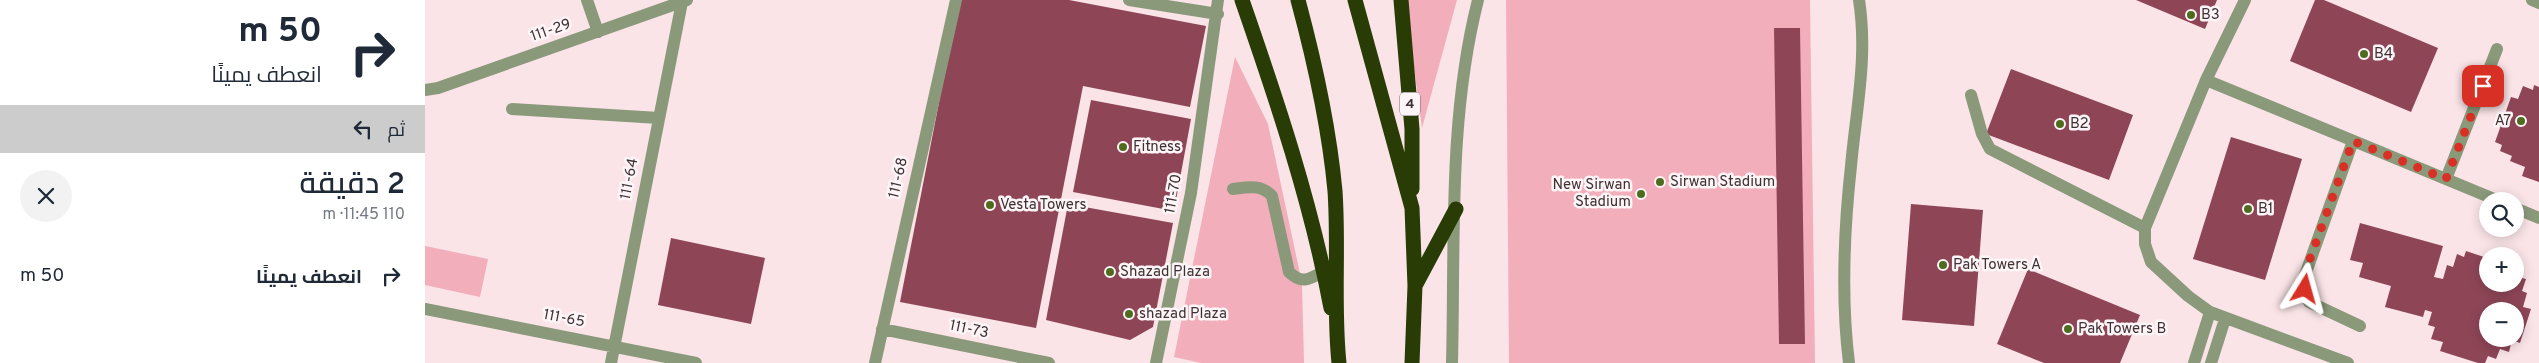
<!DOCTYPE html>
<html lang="ar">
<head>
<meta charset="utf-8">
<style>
  :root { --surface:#fff; --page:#f2f2f3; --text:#1f2937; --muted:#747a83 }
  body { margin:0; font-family:Overpass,Cairo,sans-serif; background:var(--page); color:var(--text); direction:rtl; height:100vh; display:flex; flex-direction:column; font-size:19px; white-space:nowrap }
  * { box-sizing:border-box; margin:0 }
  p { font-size:16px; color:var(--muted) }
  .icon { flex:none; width:28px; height:28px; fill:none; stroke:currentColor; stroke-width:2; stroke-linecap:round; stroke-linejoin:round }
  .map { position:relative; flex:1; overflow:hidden; direction:ltr }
  .side { display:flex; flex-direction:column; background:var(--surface); width:425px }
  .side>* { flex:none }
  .guide { background:#fff; color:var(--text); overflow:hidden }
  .fabs { position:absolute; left:2054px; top:192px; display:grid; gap:10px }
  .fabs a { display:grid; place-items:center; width:45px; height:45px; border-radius:50%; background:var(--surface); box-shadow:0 2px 12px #0003; font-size:25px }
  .pin { position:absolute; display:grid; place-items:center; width:42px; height:42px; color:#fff; margin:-21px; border-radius:10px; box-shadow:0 2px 8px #0006 }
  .me { position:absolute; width:55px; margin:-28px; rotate:8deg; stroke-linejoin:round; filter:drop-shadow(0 0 4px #0008) }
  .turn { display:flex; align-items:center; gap:18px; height:105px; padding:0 20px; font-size:22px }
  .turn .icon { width:65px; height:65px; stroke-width:2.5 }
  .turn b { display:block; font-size:35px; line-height:42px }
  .then { display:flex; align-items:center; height:48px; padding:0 20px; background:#0003; gap:10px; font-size:19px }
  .round { display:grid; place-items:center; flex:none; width:52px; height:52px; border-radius:26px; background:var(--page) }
  .head { display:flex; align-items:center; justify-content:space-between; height:85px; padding:0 20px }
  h1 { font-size:30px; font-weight:600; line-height:38px }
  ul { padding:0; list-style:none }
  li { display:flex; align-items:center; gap:15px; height:75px; padding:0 20px }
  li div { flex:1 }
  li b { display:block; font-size:19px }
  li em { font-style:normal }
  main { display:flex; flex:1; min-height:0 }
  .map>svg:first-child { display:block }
  .green { fill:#f2afbb }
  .building { fill:#8e4657; fill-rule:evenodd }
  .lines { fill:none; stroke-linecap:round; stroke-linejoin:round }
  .minor { stroke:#8b997b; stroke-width:12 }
  .highway { stroke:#293c06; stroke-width:15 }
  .route { stroke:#d93025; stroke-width:9; stroke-dasharray:0 16.2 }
  .poi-dot { fill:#4e6b1e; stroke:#fdf5f7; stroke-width:2 }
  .labels { text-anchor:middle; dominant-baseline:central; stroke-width:5; stroke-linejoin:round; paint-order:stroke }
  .shield { fill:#fdf5f7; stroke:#786c6e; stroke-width:1 }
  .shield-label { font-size:14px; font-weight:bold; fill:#3f3133 }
  .poi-label { font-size:15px; fill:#3f3133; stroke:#fdf5f7; text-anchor:start }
  .street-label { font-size:15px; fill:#3f3133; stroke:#fdf5f7 }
</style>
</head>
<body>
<main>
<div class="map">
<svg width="2114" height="363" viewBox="0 0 2114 363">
  <rect width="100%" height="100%" fill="#fae4e7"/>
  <path class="green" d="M980 0H1032L997 128Z
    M1081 0H1385L1390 363H1084Z
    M810 57 843 124 877 283 879 363H776L749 357Z
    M0 246 63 259 55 297 0 285Z"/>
  <path class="building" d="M534 0H644L781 26 765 107 658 86 611 328 475 302Z
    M1711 0H1792L1780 29Z
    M1890 0H1899L2013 48 1986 112 1865 61Z
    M1349 28H1375L1380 344H1354Z
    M1586 69 1708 115 1684 180 1561 134Z
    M2109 85 2114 87V182L2097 176 2100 167 2085 161 2087 156 2075 151 2077 145 2070 142 2086 97 2093 99 2098 86 2108 90Z
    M666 100 766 119 749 211 648 192Z
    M1806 137 1877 159 1840 280 1768 259Z
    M643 204 748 223 728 327 705 340 621 320Z
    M1486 204 1558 210 1549 326 1477 320Z
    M1935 223 2018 246 2009 277 2018 279 2022 265 2028 267 2032 254 2039 257 2041 251 2062 258V284H2090V276L2101 279 2097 291 2102 293 2098 307 2106 309 2095 343 2087 340 2084 352 2075 349 2071 359 2063 356 2060 363H2053L2015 351 2018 342 2006 339 2010 327 2003 325 2007 312 2000 310 1998 317 1960 307 1966 286 1934 277 1938 263 1925 260ZM2062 311H2090V339H2062Z
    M246 238 340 258 326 324 233 305Z
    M1603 269 1715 315 1695 363H1619L1572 344Z"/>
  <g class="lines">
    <path class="minor" d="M162 0 173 32
      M704 0 793 14
      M1820 0 1781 80 1720 228V244L1726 262 1763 296 1785 312 1923 363
      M2107 0 2114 3
      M1781 80 2074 201
      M0 90 13 88 262 0
      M1546 95 1557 134 1565 149 1720 228
      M87 109 234 118
      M1928 141 1879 278 1884 302 1935 326
      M2021 179 2072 49
      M808 189C823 187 836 184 847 196L864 272C877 285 885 279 899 271
      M2090 208 2114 218
      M0 309 271 363
      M457 329 624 363
      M186 363 257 2
      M450 363 531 0
      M731 363 766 193 793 0
      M1027 363C1030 242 1023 118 1053 0
      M1424 363C1416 299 1419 230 1426 166 1431 110 1443 57 1434 0
      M1769 363 1785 312
      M1786 363 1800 319"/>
    <path class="highway" d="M817 0C852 101 886 202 906 308
      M873 0C890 63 904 126 910 191 914 249 908 306 914 363
      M930 0 987 208 990 286 987 363
      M976 0 987 129V189
      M991 284 1031 209"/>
  </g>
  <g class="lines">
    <path class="route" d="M1880 289 1878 278 1928 141 2021 179 2058 86"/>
  </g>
  <g class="poi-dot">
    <circle cx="1766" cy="15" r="5"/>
    <circle cx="1939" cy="54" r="5"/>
    <circle cx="2096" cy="121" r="5"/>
    <circle cx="1635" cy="124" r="5"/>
    <circle cx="698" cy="147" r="5"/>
    <circle cx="1235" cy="182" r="5"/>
    <circle cx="1216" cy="194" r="5"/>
    <circle cx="565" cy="205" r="5"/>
    <circle cx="1823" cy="209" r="5"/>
    <circle cx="1518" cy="265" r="5"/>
    <circle cx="685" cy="272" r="5"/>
    <circle cx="704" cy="314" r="5"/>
    <circle cx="1643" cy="329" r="5"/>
  </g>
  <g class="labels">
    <rect class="shield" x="975" y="92.5" width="20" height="23" rx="4"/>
    <g class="shield-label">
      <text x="985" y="104">4</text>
    </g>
    <g class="poi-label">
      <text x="1776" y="15">B3</text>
      <text x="1949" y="54">B4</text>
      <text x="2086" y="121" text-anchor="end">A7</text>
      <text x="1645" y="124">B2</text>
      <text x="708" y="147">Fitness</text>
      <text x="1245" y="182">Sirwan Stadium</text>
      <text x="1206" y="185" text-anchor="end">New Sirwan<tspan x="1206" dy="17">Stadium</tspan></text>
      <text x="575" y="205">Vesta Towers</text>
      <text x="1833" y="209">B1</text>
      <text x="1528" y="265">Pak Towers A</text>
      <text x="695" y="272">Shazad Plaza</text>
      <text x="714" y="314">shazad Plaza</text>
      <text x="1653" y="329">Pak Towers B</text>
    </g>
    <g class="street-label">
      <text transform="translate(126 31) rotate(-19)">111-29</text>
      <text transform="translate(474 178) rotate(-77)">111-68</text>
      <text transform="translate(205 179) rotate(-79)">111-64</text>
      <text transform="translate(749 194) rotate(-80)">111-70</text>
      <text transform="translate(139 319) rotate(11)">111-65</text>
      <text transform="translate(544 330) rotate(12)">111-73</text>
    </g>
  </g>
</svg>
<div class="fabs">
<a><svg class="icon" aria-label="search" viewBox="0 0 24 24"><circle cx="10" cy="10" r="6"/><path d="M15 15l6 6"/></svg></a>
<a>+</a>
<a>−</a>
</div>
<div class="pin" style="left:2058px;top:86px;background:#d93025"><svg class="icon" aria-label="arrive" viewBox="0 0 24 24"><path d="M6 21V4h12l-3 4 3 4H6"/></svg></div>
<svg class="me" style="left:1880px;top:289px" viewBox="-20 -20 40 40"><path d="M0-17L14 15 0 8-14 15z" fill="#d93025" stroke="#fff" stroke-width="4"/></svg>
</div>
<section class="side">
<div class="guide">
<div class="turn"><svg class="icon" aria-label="right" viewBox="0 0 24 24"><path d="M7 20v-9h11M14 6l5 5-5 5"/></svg><div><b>50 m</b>انعطف يمينًا</div></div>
<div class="then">ثم<svg class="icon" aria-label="left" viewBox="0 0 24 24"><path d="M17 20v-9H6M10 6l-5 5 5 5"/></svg></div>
</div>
<div class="head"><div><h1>2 دقيقة</h1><p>110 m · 11:45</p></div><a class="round"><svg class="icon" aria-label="close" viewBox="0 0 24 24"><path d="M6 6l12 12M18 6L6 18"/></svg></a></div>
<ul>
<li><svg class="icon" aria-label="right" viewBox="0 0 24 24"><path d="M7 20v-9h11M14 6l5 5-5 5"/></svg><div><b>انعطف يمينًا</b></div><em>50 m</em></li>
</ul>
</section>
</main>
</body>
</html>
